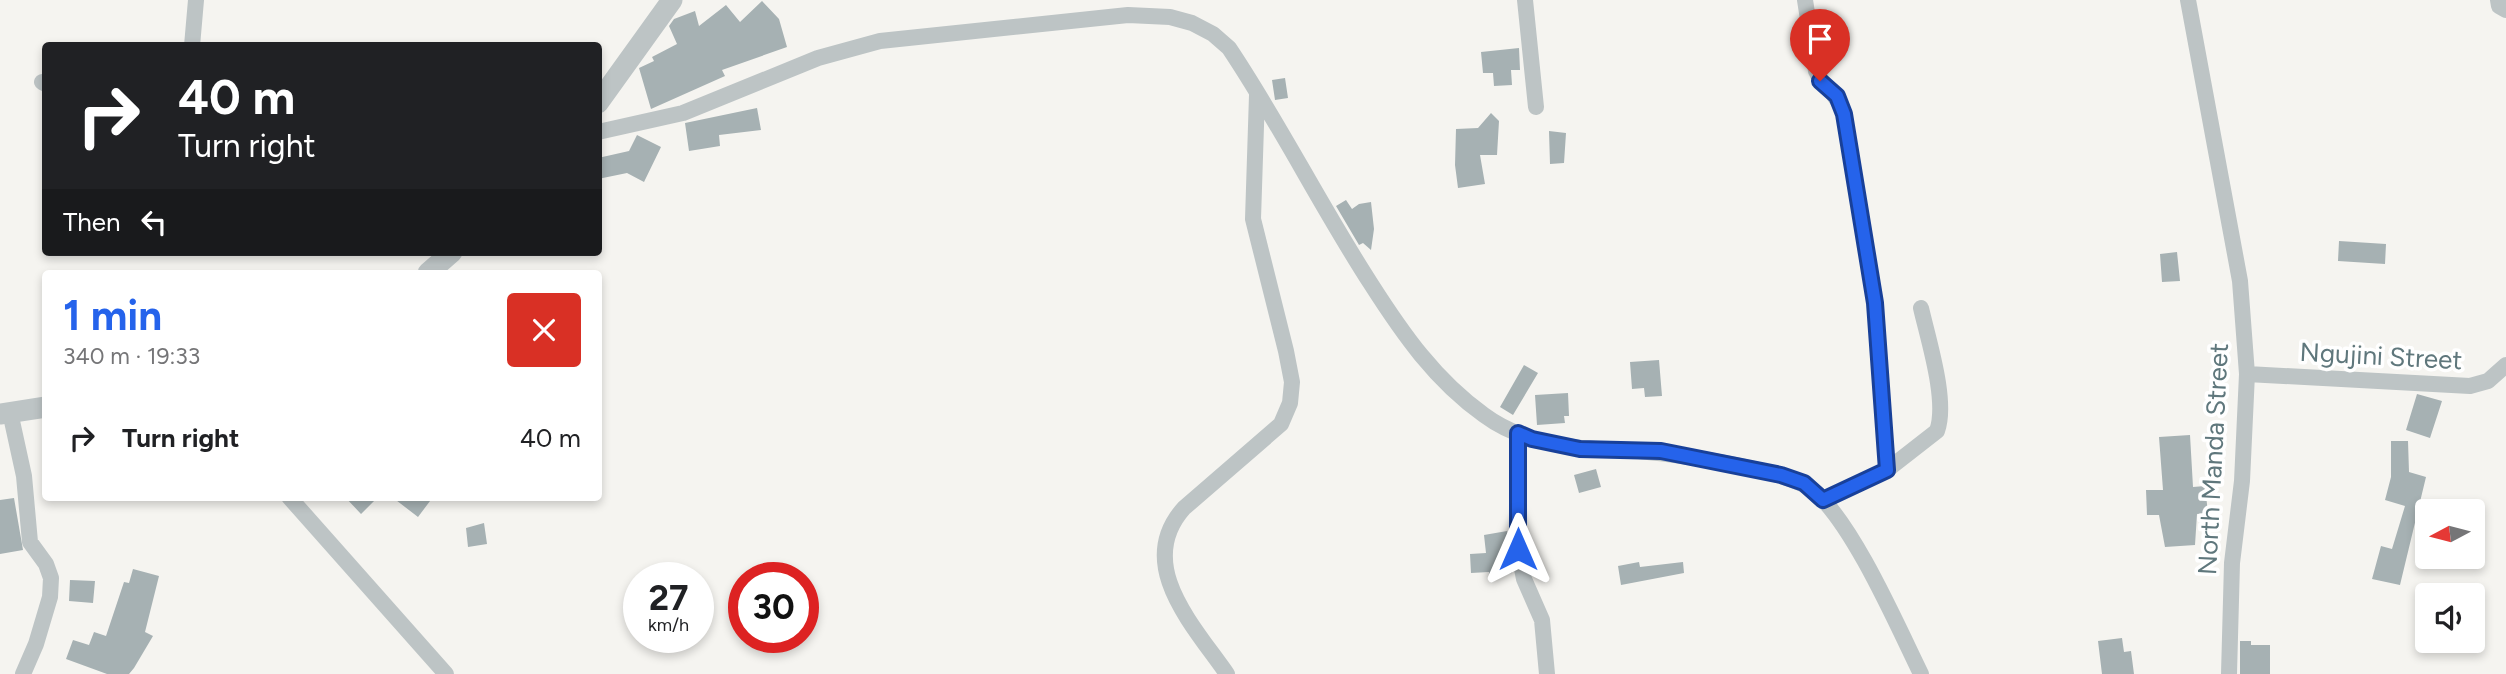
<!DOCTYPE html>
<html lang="en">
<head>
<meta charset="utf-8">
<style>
  :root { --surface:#fff; --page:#f2f2f2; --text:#202124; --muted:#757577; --accent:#2563eb }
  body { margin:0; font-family:Figtree,sans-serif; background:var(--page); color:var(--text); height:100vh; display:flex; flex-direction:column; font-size:26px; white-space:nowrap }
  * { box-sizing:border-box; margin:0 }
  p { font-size:23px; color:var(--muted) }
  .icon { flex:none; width:38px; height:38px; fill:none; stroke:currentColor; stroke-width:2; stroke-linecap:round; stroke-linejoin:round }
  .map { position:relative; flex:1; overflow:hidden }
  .sheet { position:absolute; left:42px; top:270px; width:560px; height:231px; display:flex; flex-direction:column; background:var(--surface); border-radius:7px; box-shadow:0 4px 10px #0003 }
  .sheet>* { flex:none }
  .top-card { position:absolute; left:42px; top:42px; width:560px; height:214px; border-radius:7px; box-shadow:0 4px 10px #0003; background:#202124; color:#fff; overflow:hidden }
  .needle { width:46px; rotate:263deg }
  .fabs { position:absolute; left:2415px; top:499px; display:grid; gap:14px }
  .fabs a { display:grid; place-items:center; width:70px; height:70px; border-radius:7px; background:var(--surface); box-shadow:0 4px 10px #0003; font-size:35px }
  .speed { position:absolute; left:623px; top:562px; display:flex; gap:14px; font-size:35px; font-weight:700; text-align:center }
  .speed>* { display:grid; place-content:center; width:91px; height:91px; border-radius:50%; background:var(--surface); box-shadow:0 4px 10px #0003; line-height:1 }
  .speed small { font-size:18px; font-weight:400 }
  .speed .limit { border:10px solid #d22; background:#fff; color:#111 }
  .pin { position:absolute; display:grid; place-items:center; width:60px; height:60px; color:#fff; margin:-72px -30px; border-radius:50% 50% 50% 0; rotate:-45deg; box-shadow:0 0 7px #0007 }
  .pin .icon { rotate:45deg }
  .me { position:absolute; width:77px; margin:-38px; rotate:0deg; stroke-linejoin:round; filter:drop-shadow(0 0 5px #0008) }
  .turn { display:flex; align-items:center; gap:24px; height:147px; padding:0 21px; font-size:32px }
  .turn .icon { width:91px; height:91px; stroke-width:2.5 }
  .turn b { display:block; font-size:49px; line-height:60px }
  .then { display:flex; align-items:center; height:66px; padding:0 21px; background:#0003; gap:14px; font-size:26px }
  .round { display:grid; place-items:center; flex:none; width:74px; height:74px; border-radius:7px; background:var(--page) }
  .headline { display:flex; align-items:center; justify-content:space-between; height:119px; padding:0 21px }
  h1 { font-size:42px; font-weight:700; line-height:52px; color:var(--accent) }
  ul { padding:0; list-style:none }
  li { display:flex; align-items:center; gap:21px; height:98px; padding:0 21px }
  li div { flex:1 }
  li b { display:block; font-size:26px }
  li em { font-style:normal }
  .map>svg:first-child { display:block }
  .building { fill:#a6b1b3 }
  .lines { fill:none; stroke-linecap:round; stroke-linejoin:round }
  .minor { stroke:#bdc4c5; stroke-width:16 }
  .tertiary { stroke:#bdc4c5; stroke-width:21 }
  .route-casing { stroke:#184099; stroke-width:18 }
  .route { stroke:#2563eb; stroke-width:12 }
  .labels { text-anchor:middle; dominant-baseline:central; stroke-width:7; stroke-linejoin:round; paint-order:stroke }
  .street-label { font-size:26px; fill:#5f777c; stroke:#fff }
</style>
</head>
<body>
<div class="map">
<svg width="2506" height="674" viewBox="0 0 2506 674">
  <rect width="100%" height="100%" fill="#f5f4f0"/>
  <path class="building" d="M762 1 779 19 787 47 722 70 725 76 651 109 639 68 654 61 652 57 677 44 669 26 674 19 695 11 699 26 726 5 740 22Z
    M1519 48 1520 70H1511L1512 85 1494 86 1493 73H1483L1481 52Z
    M1285 78 1288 98 1275 100 1272 80Z
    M757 108 761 130 719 135 720 146 689 151 685 123Z
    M1491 113 1499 121 1497 155H1480L1485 184 1458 188 1455 165 1456 129 1478 128Z
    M1549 131 1566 133 1564 163 1550 164Z
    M637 135 661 147 644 182 627 173 598 179V158L629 151Z
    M1346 200 1352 209 1359 204 1371 202 1374 229 1371 250 1363 243 1359 245 1336 206Z
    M2339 241 2386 244 2385 264 2338 261Z
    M2177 252 2180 281 2162 282 2160 254Z
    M1659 360 1662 396 1645 397 1644 388 1632 389 1630 362Z
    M1524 365 1538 373 1513 415 1500 407Z
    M1568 393 1569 416H1564L1565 423 1537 425 1535 395Z
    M2417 394 2442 401 2430 438 2406 430Z
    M2190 435 2193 487 2205 486 2208 513 2197 514 2195 545 2165 547 2159 515H2147L2146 490H2163L2159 437Z
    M2391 441H2408L2409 472 2426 477 2400 585 2372 579 2381 546 2392 549 2405 506 2385 500 2391 477Z
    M1596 469 1601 487 1579 493 1574 475Z
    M345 497H378L361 514Z
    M392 497H433L418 517Z
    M14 498 23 550 0 554V500Z
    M484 523 487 544 468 547 466 528Z
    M1507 531 1512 573 1490 576 1489 572 1471 573 1470 554 1486 553 1484 535Z
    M1639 562 1640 567 1683 562 1684 573 1621 585 1618 566Z
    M133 569 159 576 145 632 153 636 134 668 129 674H107L66 659 73 640 89 645 94 632 106 636 124 582 129 583Z
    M70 580 95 581 93 603 69 601Z
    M2122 638 2124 652 2131 651 2134 674H2102L2098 641Z
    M2240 641H2251V645H2270V674H2240Z"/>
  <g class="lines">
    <path class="minor" d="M1525 0 1536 107
      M1805 0 1816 71C1824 89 1835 90 1844 113L1875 303 1887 470
      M2188 0 2240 281 2247 374 2242 481 2232 563 2229 674
      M2498 0 2499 6 2506 10
      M192 46 196 0
      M42 82 46 84
      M598 132 683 113 818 58 880 41 1128 15 1170 17 1192 23 1213 34 1229 48C1280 124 1321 207 1371 284 1403 334 1435 380 1484 415 1523 444 1574 449 1620 450 1659 451 1788 468 1815 492 1854 526 1897 625 1921 674
      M2247 374 2470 386 2488 381 2506 365
      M10 412 24 476 30 542 46 564 51 578 50 597 36 644 23 674
      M1518 433V549L1524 579 1542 620 1547 674
      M289 497 446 674
      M1823 500 1887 470 1937 431C1948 401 1928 339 1921 308
      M1227 674C1193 625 1134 564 1184 508L1281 424 1290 403 1292 382 1286 351 1253 219 1257 95"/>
    <path class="tertiary" d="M598 103 672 0
      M428 273 452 252
      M0 414 46 407"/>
  </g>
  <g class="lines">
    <defs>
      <path id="route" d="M1518 549V433L1532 439 1580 449 1661 451 1781 475 1804 483 1823 500 1887 470 1875 303 1844 114 1837 96 1820 81"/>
    </defs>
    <use href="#route" class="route-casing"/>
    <use href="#route" class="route"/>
  </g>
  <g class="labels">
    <g class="street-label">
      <text transform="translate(2381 356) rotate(3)">Ngujini Street</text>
      <text transform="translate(2213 459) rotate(-87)">North Manda Street</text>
    </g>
  </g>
</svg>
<div class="fabs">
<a><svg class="needle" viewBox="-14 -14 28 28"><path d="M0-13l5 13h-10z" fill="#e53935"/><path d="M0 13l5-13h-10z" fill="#757577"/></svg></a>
<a><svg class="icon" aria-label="sound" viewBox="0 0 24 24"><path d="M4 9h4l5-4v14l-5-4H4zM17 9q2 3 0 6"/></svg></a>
</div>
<div class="speed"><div>27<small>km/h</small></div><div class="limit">30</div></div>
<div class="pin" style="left:1820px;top:81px;background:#d93025"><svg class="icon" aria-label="arrive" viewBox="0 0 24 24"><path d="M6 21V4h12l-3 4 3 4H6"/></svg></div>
<svg class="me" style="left:1518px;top:549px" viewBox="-20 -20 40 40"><path d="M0-17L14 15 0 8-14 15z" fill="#2563eb" stroke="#fff" stroke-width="4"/></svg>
<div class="top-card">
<div class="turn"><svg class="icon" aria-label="right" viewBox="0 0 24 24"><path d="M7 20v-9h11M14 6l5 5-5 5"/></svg><div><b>40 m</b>Turn right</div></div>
<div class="then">Then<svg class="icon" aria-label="left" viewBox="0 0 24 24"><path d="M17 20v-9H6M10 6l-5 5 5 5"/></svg></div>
</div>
<section class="sheet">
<div class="headline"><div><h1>1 min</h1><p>340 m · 19:33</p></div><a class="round" style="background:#d93025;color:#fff"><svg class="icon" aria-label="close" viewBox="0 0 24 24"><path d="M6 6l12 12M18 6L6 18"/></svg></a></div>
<ul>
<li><svg class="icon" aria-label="right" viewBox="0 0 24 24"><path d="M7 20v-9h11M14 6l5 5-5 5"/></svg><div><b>Turn right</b></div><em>40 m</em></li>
</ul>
</section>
</div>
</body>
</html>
